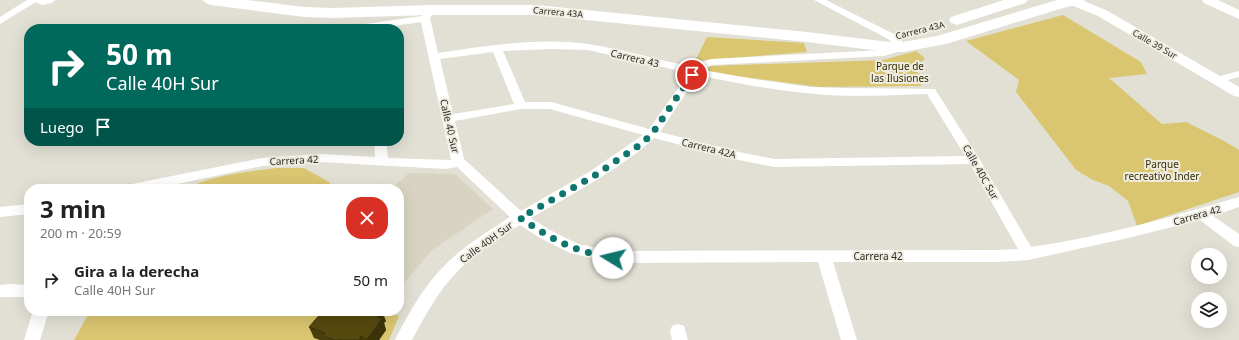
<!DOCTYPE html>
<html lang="es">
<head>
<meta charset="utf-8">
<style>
  :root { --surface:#fff; --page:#f6f6f6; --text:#222; --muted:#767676 }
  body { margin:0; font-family:"Noto Sans",sans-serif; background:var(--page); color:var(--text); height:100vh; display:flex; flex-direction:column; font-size:15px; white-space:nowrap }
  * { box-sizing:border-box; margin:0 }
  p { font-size:13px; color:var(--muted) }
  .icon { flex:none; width:22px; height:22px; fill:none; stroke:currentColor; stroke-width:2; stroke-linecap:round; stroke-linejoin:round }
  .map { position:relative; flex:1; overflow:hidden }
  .side { position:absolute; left:24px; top:184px; width:380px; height:132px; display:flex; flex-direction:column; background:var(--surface); border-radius:16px; box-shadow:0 4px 16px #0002 }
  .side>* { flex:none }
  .guide { position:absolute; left:24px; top:24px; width:380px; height:122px; border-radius:16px; box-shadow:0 4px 16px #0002; background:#00695c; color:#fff; overflow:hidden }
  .tools { position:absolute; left:1191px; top:248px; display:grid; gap:8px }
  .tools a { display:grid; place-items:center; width:36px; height:36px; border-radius:50%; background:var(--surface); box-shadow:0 4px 16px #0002; font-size:20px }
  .pin { position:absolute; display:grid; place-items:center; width:34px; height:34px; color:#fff; margin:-17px; border:2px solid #fff; border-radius:50%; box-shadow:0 1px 4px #0007 }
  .me { position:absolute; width:44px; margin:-22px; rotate:279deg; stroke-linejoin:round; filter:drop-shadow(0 0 3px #0008) }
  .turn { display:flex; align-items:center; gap:14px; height:84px; padding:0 16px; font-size:18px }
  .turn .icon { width:52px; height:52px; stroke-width:2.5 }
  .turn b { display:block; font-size:28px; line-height:34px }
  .then { display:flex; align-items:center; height:38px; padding:0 16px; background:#0003; gap:8px; font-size:15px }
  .round { display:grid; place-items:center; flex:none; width:42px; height:42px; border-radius:16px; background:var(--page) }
  .head { display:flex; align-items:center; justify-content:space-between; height:68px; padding:0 16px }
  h1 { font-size:24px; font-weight:700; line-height:30px }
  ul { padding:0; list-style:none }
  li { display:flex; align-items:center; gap:12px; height:56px; padding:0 16px }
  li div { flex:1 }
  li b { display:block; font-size:15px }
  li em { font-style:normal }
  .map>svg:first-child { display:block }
  .built { fill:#d8d4c1 }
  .green { fill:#dac671 }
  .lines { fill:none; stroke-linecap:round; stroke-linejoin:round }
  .minor { fill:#fff; fill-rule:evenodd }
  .tertiary { fill:#fff; fill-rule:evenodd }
  .primary { fill:#fff; fill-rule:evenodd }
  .wall { fill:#493f0d }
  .shaded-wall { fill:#3c330a }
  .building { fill:#55490f; stroke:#3c330a }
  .route { stroke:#0f766e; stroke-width:7; stroke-dasharray:0 12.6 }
  .labels { text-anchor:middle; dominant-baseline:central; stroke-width:4; stroke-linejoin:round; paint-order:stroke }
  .far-street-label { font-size:9px; fill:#2d2c27; stroke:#efede1 }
  .street-label { font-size:10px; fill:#2d2c27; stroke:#efede1 }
  .park-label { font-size:10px; fill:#352b00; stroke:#efede1 }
</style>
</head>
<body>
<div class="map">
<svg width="1239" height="340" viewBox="0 0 1239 340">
  <rect width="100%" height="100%" fill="#e2e0d4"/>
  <path class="built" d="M409 173 455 174 493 209 432 250 399 289V189H391Z"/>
  <path class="green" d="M1063 15 1141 62 1147 74 1109 78 1162 124 1186 122 1224 141 1239 150V192L1137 226 1128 201 1109 186 1093 180 1076 170 1016 92 1019 80 966 41Z
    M707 37 804 43 807 52 695 61Z
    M916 51 925 58 917 68 921 86 819 87 707 72 709 66 883 60Z
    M278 168H304L329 182 334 189H186C211 175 249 171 278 168Z
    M90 311H383L399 316 389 340H74Z"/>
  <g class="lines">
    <path class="minor" d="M27 0H39L0 24V17Z
      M814 0H826L896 35 908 47 907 49 884 56 712 65 703 70 754 79 810 87 840 88 935 89 980 160 1031 247C1102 237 1171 217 1239 197V207L1213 216 1239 234V247L1234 246 1200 220 1128 238 1028 260 998 262H833L857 340H841L818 262 613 263 570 253 540 238 520 225C499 238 475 252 458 271 438 291 425 316 412 340H395C408 313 426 283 448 262 467 244 489 231 510 217L457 167 446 169 320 162 262 166 154 189H125L127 186 132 184 262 158 320 154 375 157 374 141H386L388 158 451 160 421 22 372 29H362L365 24 422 16 427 8 430 7 435 10 430 18 438 53C485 46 541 37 588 44 623 49 658 60 693 67L696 64 711 59 883 50 896 46 888 39ZM551 49 588 50 689 73 649 129 551 102H525L503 51ZM493 52 514 104 453 114 440 59ZM698 75C740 84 783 92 826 95 860 97 894 95 927 94L965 156 774 159 739 152 660 132ZM521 109H550L643 135 589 172 521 211 464 159 455 121ZM654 138 739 160 774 167 970 164 1018 249 998 250 613 251 578 244 550 230 531 218C570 195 621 169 654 138Z
      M1239 71V77L1217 83 1211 80 1213 78Z
      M29 204V214L0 217V207Z
      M10 284 29 285V297H0V285Z
      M33 311H49L40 340H24Z
      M678 324 684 326 688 340H672L670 331 672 326Z"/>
    <path class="tertiary" d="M1064 0H1081L1106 10 1239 87V97L1234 96 1098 16 1066 3Z
      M1202 0H1218L1239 10V19L1204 3Z"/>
    <path class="primary" d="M34 0H55L52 3 42 5 37 3Z
      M203 0H247L304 7 333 8 430 5H536L807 32 889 42H903L937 36 1057 0H1085L1082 3 1063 8 946 44 903 52H889L807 42 536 15H430L333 18 304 17 211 5 206 3Z
      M1004 0H1028L1025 3 963 23 957 25 951 23 949 20 951 17Z"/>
  </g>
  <path class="wall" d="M386 321 384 323 386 330 379 340H320L314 338 309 327Z"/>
  <path class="shaded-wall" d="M381 311H382L386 321 384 323 386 330 379 340H368L367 339 377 317Z
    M361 336 363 340H359Z"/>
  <path class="building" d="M323 311H381L377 317 382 319 367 339 361 336 359 340H342L340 339 339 340H334L323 336 325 333 309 327Z"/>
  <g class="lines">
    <path class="route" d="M613 258C572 251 554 240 520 218L594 176 641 144 652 134 692 75"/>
  </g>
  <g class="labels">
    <g class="far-street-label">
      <text transform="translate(558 12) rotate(5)">Carrera 43A</text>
      <text transform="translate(920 30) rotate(-14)">Carrera 43A</text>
      <text transform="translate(1155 44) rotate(30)">Calle 39 Sur</text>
    </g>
    <g class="street-label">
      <text transform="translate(635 58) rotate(13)">Carrera 43</text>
      <text transform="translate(450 126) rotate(77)">Calle 40 Sur</text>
      <text transform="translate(709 148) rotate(14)">Carrera 42A</text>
      <text transform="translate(294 160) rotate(-3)">Carrera 42</text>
      <text transform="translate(981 172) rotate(60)">Calle 40C Sur</text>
      <text transform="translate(1197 215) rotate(-16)">Carrera 42</text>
      <text transform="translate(486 242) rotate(-36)">Calle 40H Sur</text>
      <text x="878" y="256">Carrera 42</text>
    </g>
    <g class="park-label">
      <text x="900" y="66">Parque de<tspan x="900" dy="12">las Ilusiones</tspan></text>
      <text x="1162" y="164">Parque<tspan x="1162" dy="12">recreativo Inder</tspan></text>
    </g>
  </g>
</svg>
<div class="tools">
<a><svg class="icon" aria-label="search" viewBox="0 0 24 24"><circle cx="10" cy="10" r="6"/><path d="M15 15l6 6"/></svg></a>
<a><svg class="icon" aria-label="layers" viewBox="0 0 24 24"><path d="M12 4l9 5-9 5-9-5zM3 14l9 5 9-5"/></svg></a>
</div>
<div class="pin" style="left:692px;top:75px;background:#d93025"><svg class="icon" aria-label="arrive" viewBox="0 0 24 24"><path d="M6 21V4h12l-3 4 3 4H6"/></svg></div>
<svg class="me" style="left:613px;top:258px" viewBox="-20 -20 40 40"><circle r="19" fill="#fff"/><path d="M0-13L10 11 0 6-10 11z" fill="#0f766e"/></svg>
<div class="guide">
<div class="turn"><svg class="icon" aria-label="right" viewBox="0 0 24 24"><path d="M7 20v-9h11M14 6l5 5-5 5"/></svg><div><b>50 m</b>Calle 40H Sur</div></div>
<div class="then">Luego<svg class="icon" aria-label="arrive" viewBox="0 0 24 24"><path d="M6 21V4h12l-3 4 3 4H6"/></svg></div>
</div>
<section class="side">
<div class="head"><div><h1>3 min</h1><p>200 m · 20:59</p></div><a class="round" style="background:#d93025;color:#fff"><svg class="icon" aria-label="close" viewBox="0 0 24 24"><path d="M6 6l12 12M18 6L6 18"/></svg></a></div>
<ul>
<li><svg class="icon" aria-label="right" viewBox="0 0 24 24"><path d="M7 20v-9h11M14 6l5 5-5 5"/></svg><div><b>Gira a la derecha</b><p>Calle 40H Sur</p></div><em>50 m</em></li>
</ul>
</section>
</div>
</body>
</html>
